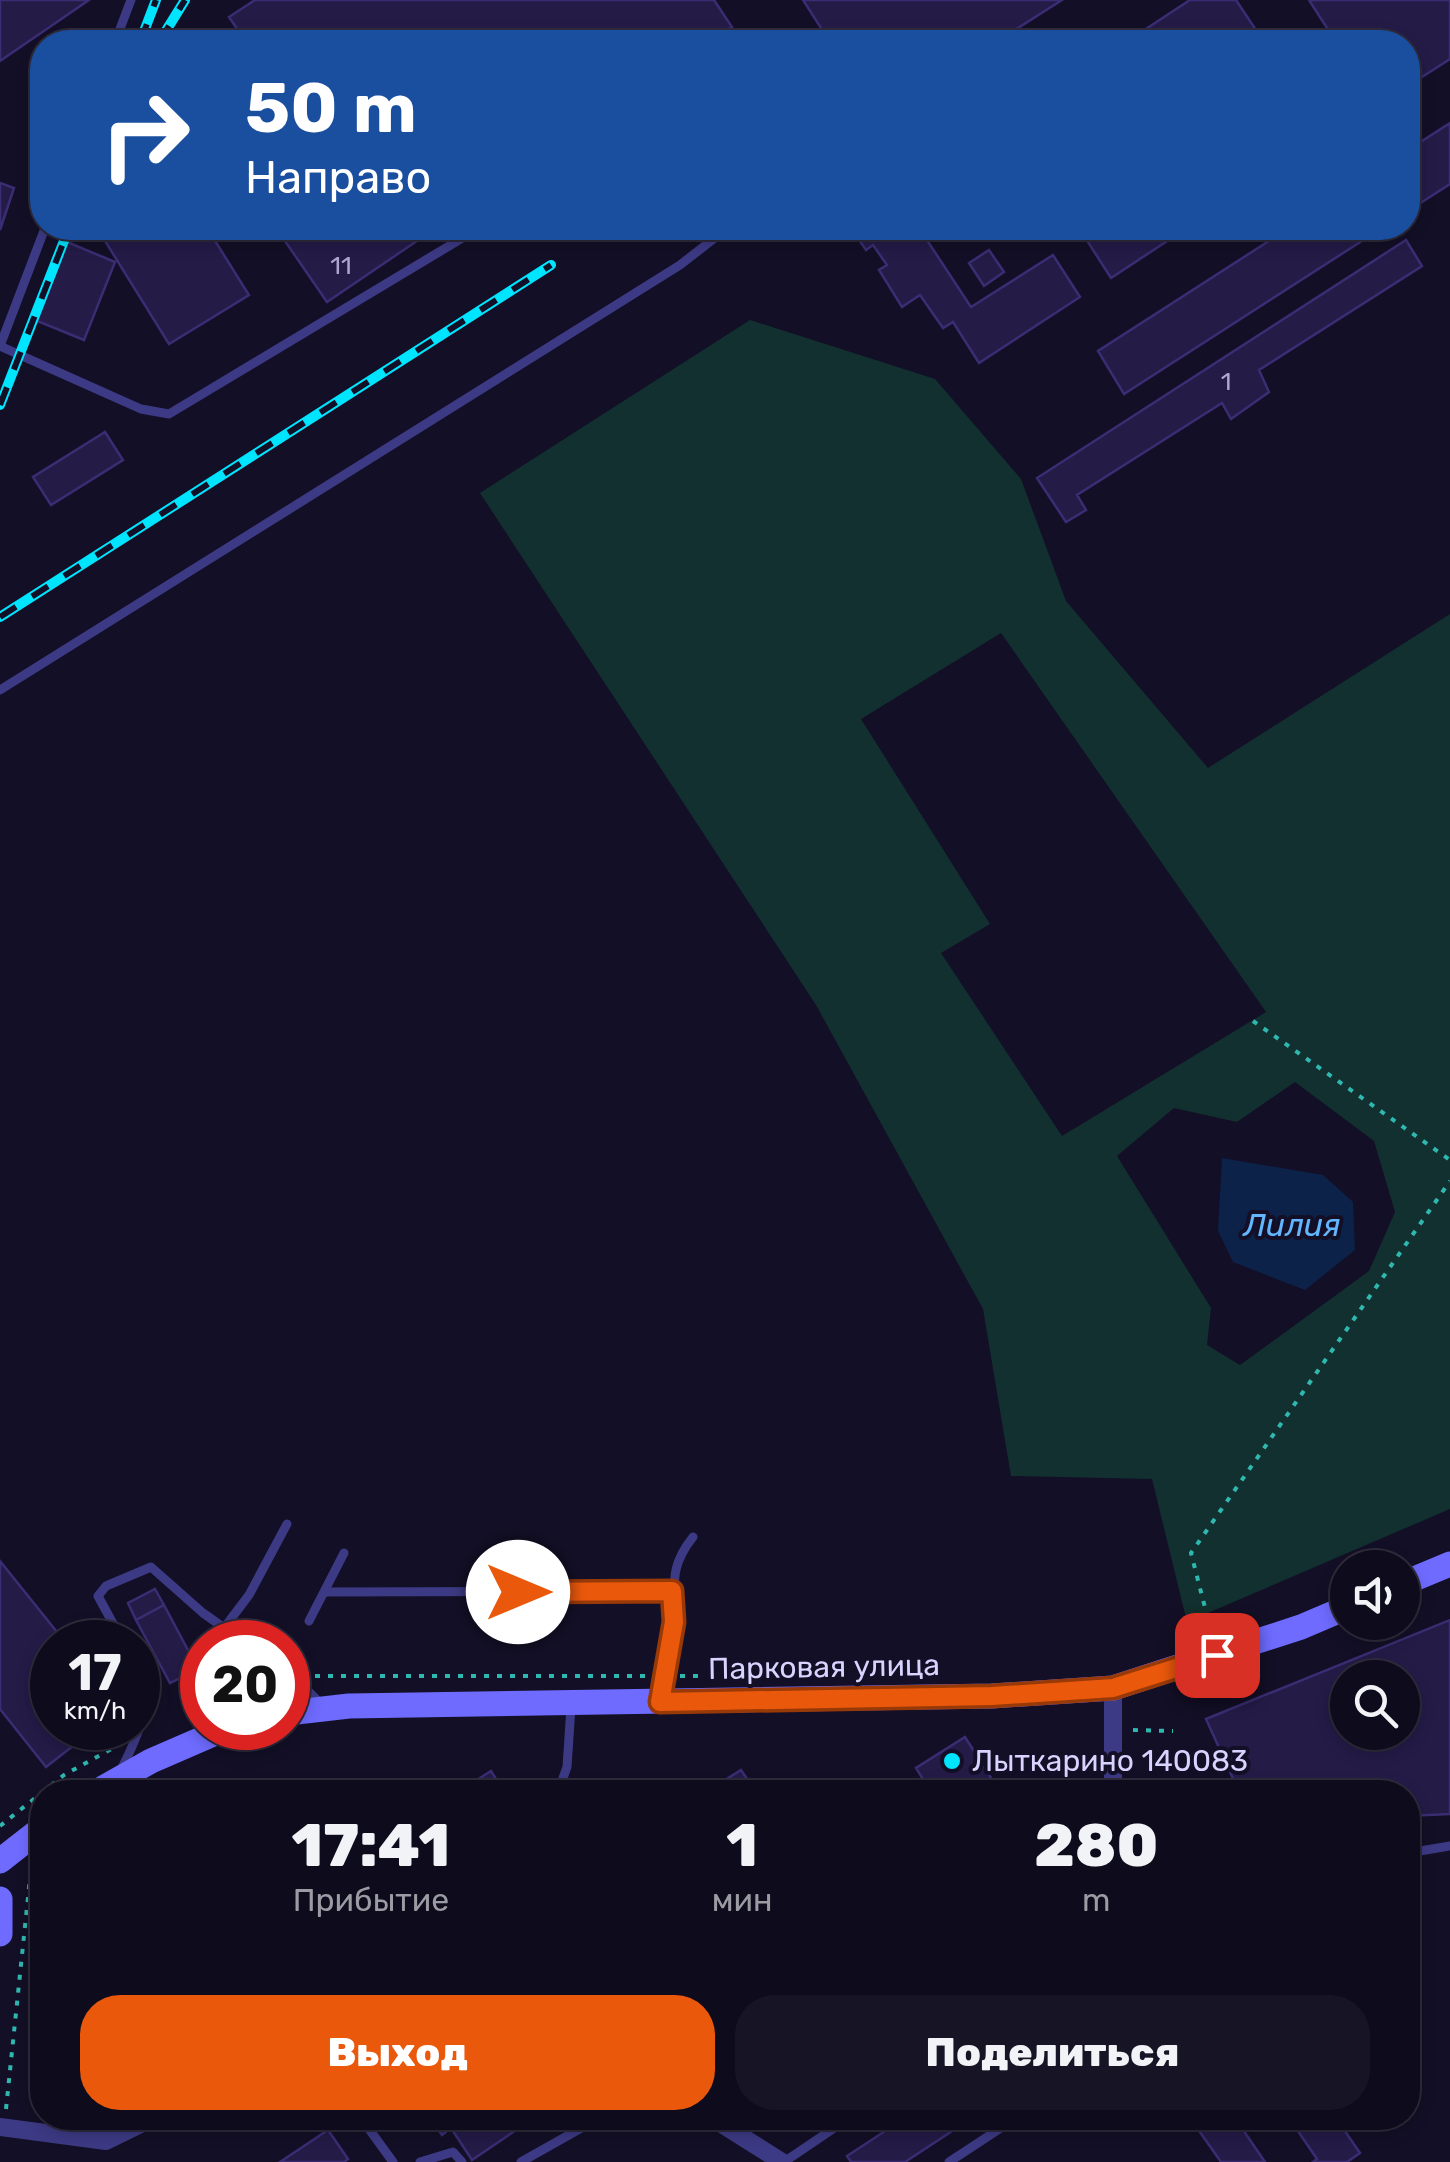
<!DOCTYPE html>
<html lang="ru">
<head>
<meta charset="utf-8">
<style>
  :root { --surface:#0e0b1c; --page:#171425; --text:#f1f3f6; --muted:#9b9ba3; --line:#2e2b3b; --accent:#ea580c }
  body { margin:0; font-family:Rubik,sans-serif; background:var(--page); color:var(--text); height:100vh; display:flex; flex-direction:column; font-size:38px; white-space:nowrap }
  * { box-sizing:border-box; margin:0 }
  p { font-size:32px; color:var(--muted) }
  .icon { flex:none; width:55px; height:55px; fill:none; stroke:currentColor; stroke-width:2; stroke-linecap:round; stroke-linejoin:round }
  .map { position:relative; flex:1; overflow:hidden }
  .details { position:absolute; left:30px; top:1780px; width:1390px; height:350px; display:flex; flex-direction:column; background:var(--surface); border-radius:40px; box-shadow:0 5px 15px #0003,0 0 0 2px var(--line) }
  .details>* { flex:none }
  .hud { position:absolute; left:30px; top:30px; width:1390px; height:210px; border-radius:40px; box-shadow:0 5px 15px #0003,0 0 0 2px var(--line); background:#1a4fa0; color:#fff; overflow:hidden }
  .buttons { position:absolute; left:1330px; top:1550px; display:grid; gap:20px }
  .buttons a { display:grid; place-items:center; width:90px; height:90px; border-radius:50%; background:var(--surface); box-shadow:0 5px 15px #0003,0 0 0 2px var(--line); font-size:50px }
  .speed { position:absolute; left:30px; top:1620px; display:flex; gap:20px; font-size:50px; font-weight:700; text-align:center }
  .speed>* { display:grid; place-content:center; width:130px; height:130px; border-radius:50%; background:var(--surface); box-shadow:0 5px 15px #0003,0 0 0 2px var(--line); line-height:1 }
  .speed small { font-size:25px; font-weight:400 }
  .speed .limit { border:15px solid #d22; background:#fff; color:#111 }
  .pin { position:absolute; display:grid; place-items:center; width:85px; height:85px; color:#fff; margin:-42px; border-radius:20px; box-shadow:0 5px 15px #0006 }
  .me { position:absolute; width:110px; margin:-55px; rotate:90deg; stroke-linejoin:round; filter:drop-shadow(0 0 8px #0008) }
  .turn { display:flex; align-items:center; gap:35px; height:210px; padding:0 50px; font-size:45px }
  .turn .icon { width:130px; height:130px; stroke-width:2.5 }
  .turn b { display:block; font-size:70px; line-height:85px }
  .eta { display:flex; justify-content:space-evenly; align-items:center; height:170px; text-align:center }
  .eta b { font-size:60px; font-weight:800; line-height:70px }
  .cta { display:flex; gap:20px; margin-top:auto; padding:20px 50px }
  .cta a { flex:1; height:115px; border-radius:40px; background:var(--accent); color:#fff; font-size:40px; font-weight:800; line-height:115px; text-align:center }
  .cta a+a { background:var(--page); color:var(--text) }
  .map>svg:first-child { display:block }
  .green { fill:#12302f; fill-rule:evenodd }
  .water { fill:#0c2248 }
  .building { fill:#241b47; stroke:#3b2d73; stroke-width:2.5; fill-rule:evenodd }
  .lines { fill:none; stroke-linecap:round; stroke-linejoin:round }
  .path { stroke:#2fb8b0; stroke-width:4; stroke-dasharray:5 8; stroke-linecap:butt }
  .lane { stroke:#3d3a85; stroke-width:9 }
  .street { stroke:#3d3a85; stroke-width:18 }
  .secondary { stroke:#6f6bff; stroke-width:25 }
  .rail-casing { stroke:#00e5ff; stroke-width:10 }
  .rail { stroke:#130f26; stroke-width:6; stroke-dasharray:19; stroke-linecap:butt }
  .route-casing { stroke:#983908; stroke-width:25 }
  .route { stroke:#ea580c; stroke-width:18 }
  .poi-dot { fill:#00e5ff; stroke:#130f26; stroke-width:4 }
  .labels { text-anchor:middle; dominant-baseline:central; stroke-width:8; stroke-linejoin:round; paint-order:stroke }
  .number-label { font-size:25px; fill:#aca6d1 }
  .street-label { font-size:30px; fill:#d9d4ff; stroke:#130f26 }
  .poi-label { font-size:30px; fill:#d9d4ff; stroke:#130f26; text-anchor:start }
  .water-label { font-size:32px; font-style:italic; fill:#62b6ff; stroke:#130f26 }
</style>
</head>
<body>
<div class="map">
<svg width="1450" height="2162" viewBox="0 0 1450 2162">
  <rect width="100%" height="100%" fill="#130f26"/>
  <path class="green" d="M750 320 935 379 1021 479 1066 601 1208 768 1450 614V1509L1187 1622 1152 1479 1011 1476 983 1309 816 1005 480 493ZM1001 633 1266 1012 1062 1136 941 953 990 924 861 719ZM1295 1082 1374 1141 1395 1212 1369 1271 1240 1365 1207 1345 1211 1308 1117 1156 1174 1108 1237 1122Z"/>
  <path class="water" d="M1222 1158 1323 1175 1353 1202 1355 1250 1305 1290 1233 1262 1218 1231Z"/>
  <path class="building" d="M0 0H89L0 61Z
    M255 0H714L732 27 708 42H246L229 17Z
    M803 0H1062L996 42H830Z
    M1190 0H1236L1264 42H1126Z
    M1309 0H1450V59L1408 86V42H1336Z
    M1450 123V184L1408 211V150Z
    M0 183 14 188 0 230Z
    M97 228H207L249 295 169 344Z
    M276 228H436L327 302Z
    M851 228H919L971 307 1053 255 1080 297 979 363 953 322 943 328 920 295 902 307 879 270 887 265 873 245 866 250Z
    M1079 228H1187L1111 278Z
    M1289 228H1382L1124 394 1098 351Z
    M1406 240 1422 266 1259 370 1269 392 1231 419 1222 403 1077 495 1086 510 1066 522 1037 478Z
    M67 242 115 262 84 340 35 320Z
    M989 250 1004 272 984 286 969 263Z
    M105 432 123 460 51 505 33 477Z
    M0 1561 65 1642H52V1728H96L46 1767 0 1709Z
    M155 1589 164 1605 136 1620 128 1603Z
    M164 1605 198 1669 170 1683 136 1620Z
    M1450 1620V1814L1408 1816V1792H1239L1206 1719ZM1348 1678H1402V1732H1348Z
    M965 1737 1000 1792H931L916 1768Z
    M741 1770 756 1792H706Z
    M491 1771 504 1792H458Z
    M430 2118H534L472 2160 451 2128 442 2135Z
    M905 2118H972L905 2162H851L847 2156Z
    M1190 2118H1235L1265 2162H1221Z
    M1289 2118H1336L1360 2153 1347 2162H1313L1317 2159Z
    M328 2130 348 2159 344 2162H280Z"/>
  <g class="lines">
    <path class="path" d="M1253 1021 1450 1160
      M1211 1631 1191 1553 1450 1181
      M315 1676H651
      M680 1676H701
      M1133 1730 1173 1731
      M0 1826 64 1775 115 1747
      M6 2109 30 1878 42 1872"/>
    <path class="lane" d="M115 42 131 0
      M0 346 141 409 169 414 479 228
      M0 346 45 228
      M0 690 680 265 716 237 715 228
      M324 1592 672 1591
      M309 1621 344 1553
      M224 1628 249 1595 287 1524
      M123 1642 98 1596 106 1586 151 1567 203 1613 244 1642
      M288 1671 323 1706
      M660 1699C664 1673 672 1646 674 1620 675 1584 669 1567 693 1537
      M120 1772C135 1741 153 1710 138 1676
      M558 1792 567 1767 571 1707
      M1408 1853 1450 1846
      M361 2118 393 2162
      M420 2162 453 2152 462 2162
      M521 2162 599 2118
      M784 2162 849 2118
      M949 2162 1016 2118"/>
    <path class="street" d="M1113 1688V1792
      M712 2118 782 2162
      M0 2127 106 2141 153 2118"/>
    <path class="secondary" d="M1402 1584 1450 1564
      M288 1713 349 1706 992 1696 1113 1688 1301 1627 1348 1607
      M96 1792 151 1761 227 1728
      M0 1861 42 1828
      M0 1899V1934"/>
    <defs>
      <path id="rail" d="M140 42 156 0
        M159 42 185 0
        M0 405 69 228
        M0 617 551 265"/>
    </defs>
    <use href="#rail" class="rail-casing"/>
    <use href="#rail" class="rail"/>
  </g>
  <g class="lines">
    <defs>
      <path id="route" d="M518 1592 672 1591 674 1622 660 1702 992 1696 1113 1688 1217 1655"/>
    </defs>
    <use href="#route" class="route-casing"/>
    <use href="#route" class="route"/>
  </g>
  <circle class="poi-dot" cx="952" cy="1761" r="10"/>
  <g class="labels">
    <g class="number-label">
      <text x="341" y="265">11</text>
      <text x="1226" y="381">1</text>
    </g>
    <g class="street-label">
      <text transform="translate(824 1667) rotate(-1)">Парковая улица</text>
    </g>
    <g class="poi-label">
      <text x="972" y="1761">Лыткарино 140083</text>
    </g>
    <g class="water-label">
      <text x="1292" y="1225">Лилия</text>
    </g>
  </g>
</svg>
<div class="buttons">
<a><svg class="icon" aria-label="sound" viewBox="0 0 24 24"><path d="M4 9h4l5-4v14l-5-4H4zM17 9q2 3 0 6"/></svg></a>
<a><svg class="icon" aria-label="search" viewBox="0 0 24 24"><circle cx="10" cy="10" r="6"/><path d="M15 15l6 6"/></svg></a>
</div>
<div class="speed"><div>17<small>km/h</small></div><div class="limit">20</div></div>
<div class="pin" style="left:1217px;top:1655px;background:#d93025"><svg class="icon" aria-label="arrive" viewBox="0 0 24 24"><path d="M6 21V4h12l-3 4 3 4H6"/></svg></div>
<svg class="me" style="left:518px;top:1592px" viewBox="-20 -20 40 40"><circle r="19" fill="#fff"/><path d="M0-13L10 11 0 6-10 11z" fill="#ea580c"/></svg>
<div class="hud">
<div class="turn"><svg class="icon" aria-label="right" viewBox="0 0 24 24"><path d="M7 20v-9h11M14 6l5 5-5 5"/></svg><div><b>50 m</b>Направо</div></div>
</div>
<section class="details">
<div class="eta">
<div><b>17:41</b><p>Прибытие</p></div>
<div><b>1</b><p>мин</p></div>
<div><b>280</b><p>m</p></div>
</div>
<div class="cta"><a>Выход</a><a>Поделиться</a></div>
</section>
</div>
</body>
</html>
